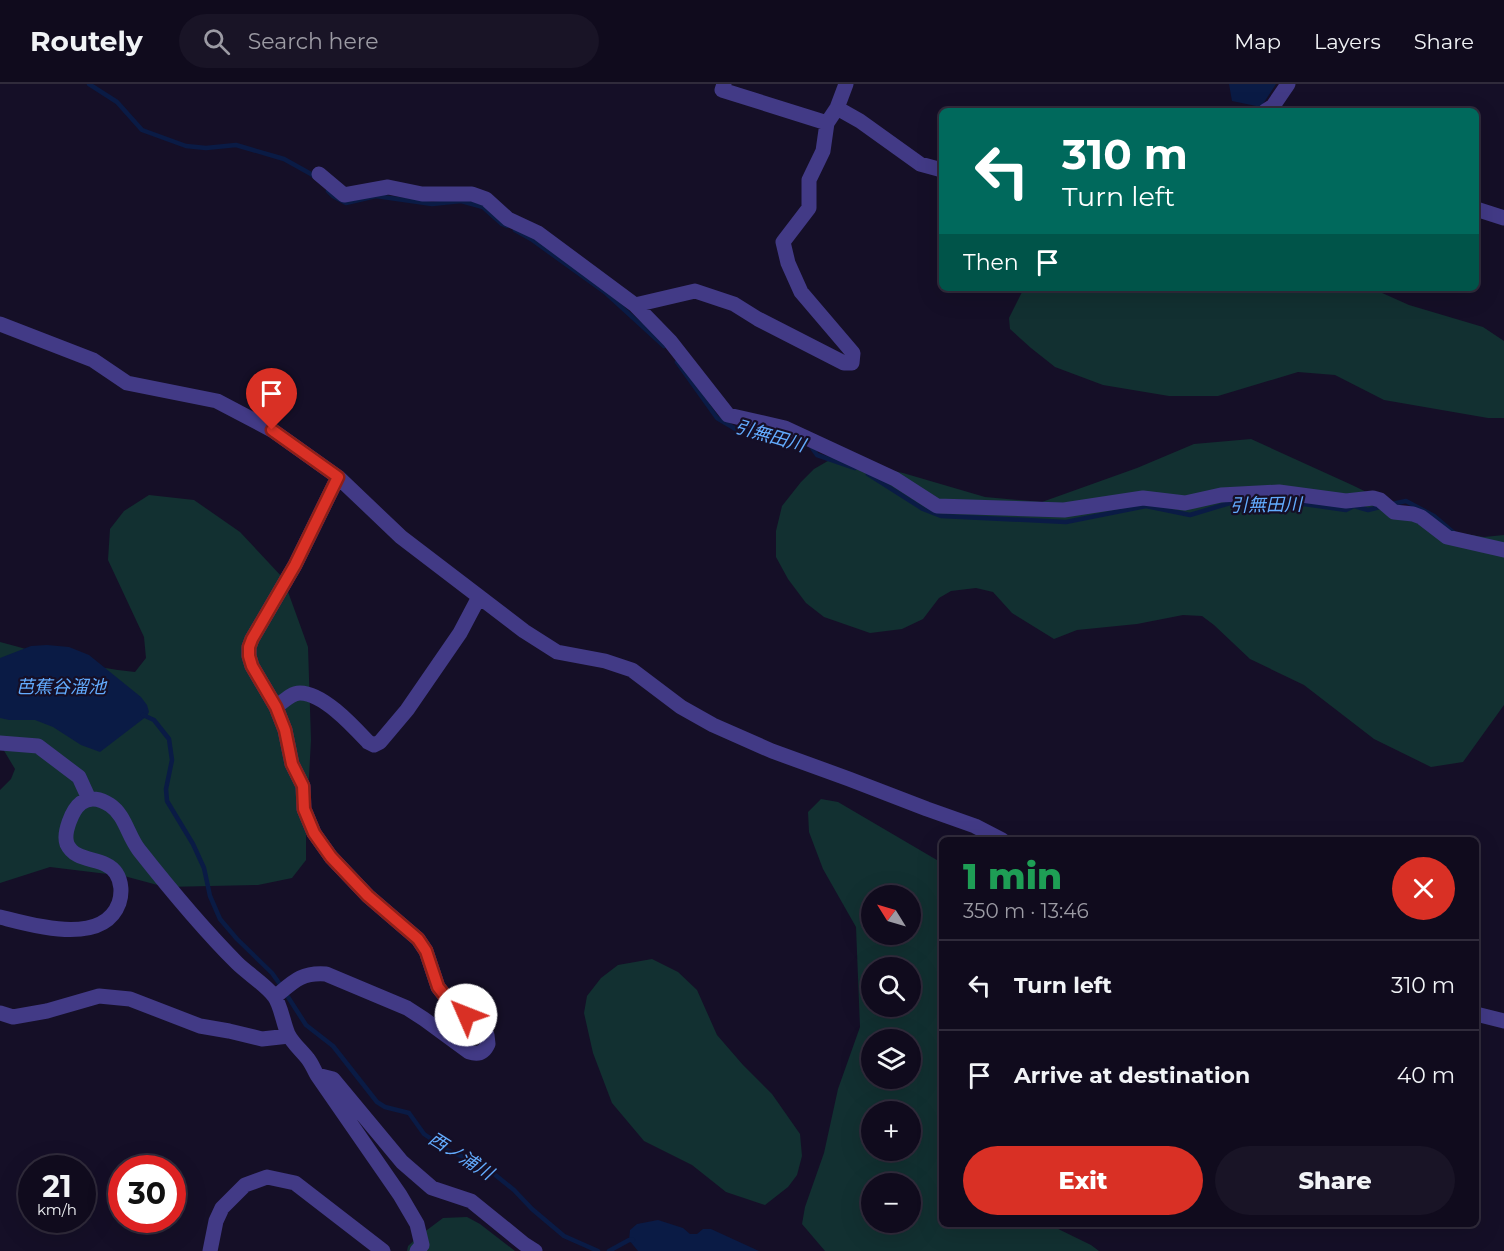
<!DOCTYPE html>
<html lang="en">
<head>
<meta charset="utf-8">
<style>
  :root { --surface:#100b1d; --page:#191426; --text:#f1f3f6; --muted:#9c9ba4; --line:#302b3b; --accent:#d93025 }
  body { margin:0; font-family:Montserrat,"Noto Sans JP",sans-serif; background:var(--page); color:var(--text); height:100vh; display:flex; flex-direction:column; font-size:22px; white-space:nowrap }
  * { box-sizing:border-box; margin:0 }
  p { font-size:20px; color:var(--muted) }
  .icon { flex:none; width:33px; height:33px; fill:none; stroke:currentColor; stroke-width:2; stroke-linecap:round; stroke-linejoin:round }
  .map { position:relative; flex:1; overflow:hidden }
  .side { position:absolute; left:939px; top:753px; width:540px; height:390px; display:flex; flex-direction:column; background:var(--surface); border-radius:9px; box-shadow:0 6px 24px #0002,0 0 0 2px var(--line) }
  .side>* { flex:none }
  .top-card { position:absolute; left:939px; top:24px; width:540px; height:183px; border-radius:9px; box-shadow:0 6px 24px #0002,0 0 0 2px var(--line); background:#00695c; color:#fff; overflow:hidden }
  .needle { width:39px; rotate:307deg }
  .fabs { position:absolute; left:861px; top:801px; display:grid; gap:12px }
  .fabs a { display:grid; place-items:center; width:60px; height:60px; border-radius:50%; background:var(--surface); box-shadow:0 6px 24px #0002,0 0 0 2px var(--line); font-size:30px }
  .speed { position:absolute; left:18px; top:1071px; display:flex; gap:12px; font-size:30px; font-weight:700; text-align:center }
  .speed>* { display:grid; place-content:center; width:78px; height:78px; border-radius:50%; background:var(--surface); box-shadow:0 6px 24px #0002,0 0 0 2px var(--line); line-height:1 }
  .speed small { font-size:15px; font-weight:400 }
  .speed .limit { border:9px solid #d22; background:#fff; color:#111 }
  .pin { position:absolute; display:grid; place-items:center; width:51px; height:51px; color:#fff; margin:-62px -26px; border-radius:50% 50% 50% 0; rotate:-45deg; box-shadow:0 0 6px #0007 }
  .pin .icon { rotate:45deg }
  .me { position:absolute; width:66px; margin:-33px; rotate:314deg; stroke-linejoin:round; filter:drop-shadow(0 0 4px #0008) }
  .turn { display:flex; align-items:center; gap:21px; height:126px; padding:0 24px; font-size:27px }
  .turn .icon { width:78px; height:78px; stroke-width:2.5 }
  .turn b { display:block; font-size:42px; line-height:51px }
  .then { display:flex; align-items:center; height:57px; padding:0 24px; background:#0003; gap:12px; font-size:22px }
  .round { display:grid; place-items:center; flex:none; width:63px; height:63px; border-radius:32px; background:var(--page) }
  .overview { display:flex; align-items:center; justify-content:space-between; height:102px; padding:0 24px }
  h1 { font-size:36px; font-weight:800; line-height:45px; color:#1e9e55 }
  .button { display:flex; gap:12px; margin-top:auto; padding:12px 24px }
  .button a { flex:1; height:69px; border-radius:36px; background:var(--accent); color:#fff; font-size:24px; font-weight:800; line-height:69px; text-align:center }
  .button a+a { background:var(--page); color:var(--text) }
  ul { padding:0; list-style:none }
  li { display:flex; align-items:center; gap:18px; height:90px; padding:0 24px; border-top:2px solid var(--line) }
  li div { flex:1 }
  li b { display:block; font-size:22px }
  li em { font-style:normal }
  header { display:flex; align-items:center; gap:36px; box-sizing:border-box; height:84px; padding:0 30px; background:var(--surface); border-bottom:2px solid var(--line) }
  header strong { font-size:28px }
  nav { display:flex; gap:33px; margin-inline-start:auto; font-size:21px }
  .search { width:420px; height:54px; background:var(--page); display:flex; align-items:center; gap:15px; box-sizing:border-box; padding:0 21px; border-radius:33px; color:var(--muted); font-size:22px }
  .map>svg:first-child { display:block }
  .green { fill:#123031; fill-rule:evenodd }
  .water { fill:#0a1b45 }
  .lines { fill:none; stroke-linecap:round; stroke-linejoin:round }
  .stream { stroke:#0a1b45; stroke-width:4.5 }
  .minor { stroke:#423a86; stroke-width:15 }
  .route-casing { stroke:#8d1f18; stroke-width:15 }
  .route { stroke:#d93025; stroke-width:10 }
  .labels { text-anchor:middle; dominant-baseline:central; stroke-width:4.5; stroke-linejoin:round; paint-order:stroke }
  .water-label { font-size:18px; font-style:italic; fill:#63acff; stroke:#150f27 }
</style>
</head>
<body>
<header>
<strong>Routely</strong>
<div class="search"><svg class="icon" aria-label="search" viewBox="0 0 24 24"><circle cx="10" cy="10" r="6"/><path d="M15 15l6 6"/></svg>Search here</div>
<nav><a>Map</a><a>Layers</a><a>Share</a></nav>
</header>
<div class="map">
<svg width="1504" height="1167" viewBox="0 0 1504 1167">
  <rect width="100%" height="100%" fill="#150f27"/>
  <path class="green" d="M1024 204H1371L1409 221 1483 243 1504 257V334H1488L1384 316 1335 291 1298 288 1218 312H1169L1103 301 1055 283 1031 264 1010 245 1009 234Z
    M1251 355 1352 401 1446 447 1484 453 1504 451V621L1463 678 1431 683 1374 655 1304 601 1250 575 1214 541 1202 532 1183 531 1137 540 1077 546 1054 555 1012 529 993 508 976 504 951 507 939 514 923 535 902 545 870 549 824 533 806 519 788 495 776 473V447L782 422 801 398 814 385 833 374 903 389 985 413 1042 418 1137 384 1194 360Z
    M149 411 194 416 240 448 283 494 308 563 311 656 306 747V776L292 794 258 801 165 803 124 792 50 783 0 799V706L11 695 15 685 0 660V558C45 570 89 584 135 588L146 574 144 553 108 476 110 445 124 427Z
    M821 715 838 718 942 779V1140H1048L1091 1161 1099 1167H825L802 1140 805 1123 824 1069 838 1005 860 943 856 843 823 785 809 748 808 728ZM872 812H910V850H872ZM872 884H910V922H872ZM872 956H910V994H872ZM872 1028H910V1066H872ZM872 1100H910V1138H872Z
    M652 875 678 888 697 906 717 951 743 981 772 1010 800 1050 802 1072 797 1091 788 1103 765 1121 726 1108 692 1081 644 1057 612 1019 593 969 584 929 587 912 601 894 618 881Z
    M467 1133 480 1140 515 1167H407L408 1162 419 1152 443 1134Z"/>
  <path class="water" d="M1229 0H1276L1261 23 1232 17Z
    M47 561 69 563 89 571 141 613 147 621 149 628 147 632 100 668 81 661 53 643 35 636H9L0 634V574L31 562Z
    M658 1136 683 1144 690 1150H697L703 1145H711L759 1167H638L629 1156 630 1146 637 1140Z"/>
  <g class="lines">
    <path class="stream" d="M89 0 117 18 142 46 186 62 206 64 236 61 284 75 311 90 316 94
      M328 107 333 112 346 119 376 112 432 120 461 117 483 123 502 140 507 142
      M515 146 531 155 606 209 664 262
      M677 278 717 334 739 347 797 356
      M810 361 817 371 855 384
      M868 390 923 425 941 432 1066 438 1146 422 1190 431 1230 419 1283 417 1346 426 1354 422 1368 426 1384 422
      M1392 420 1406 417 1434 432 1454 449
      M143 631 154 636 169 655 172 676 166 705 167 717 193 760 204 784 210 812 220 835 237 855 272 889 279 899
      M288 913 306 941 333 962 377 1018 385 1023 409 1029 424 1050 449 1067 483 1081 514 1106 532 1125 564 1152 598 1167
      M609 1167 629 1156H633"/>
    <path class="minor" d="M724 0 722 6 827 39
      M846 0 837 24 860 37 920 80 942 86
      M1265 27 1273 22 1288 0
      M319 90 344 111 388 103 422 110H472L486 115 508 135 538 149 635 221 670 257 728 331 785 344 895 395 937 422 1064 426 1143 414 1185 419 1221 411 1279 408 1346 417 1373 414 1380 416 1394 428 1413 430 1421 433 1447 453 1504 466
      M1476 125 1504 134
      M635 221 695 207 734 220 758 235 844 279H852L853 269 801 208 788 179 783 158 809 124V96L823 67 827 39 837 24
      M0 240 93 276 127 299 217 317 272 346 338 393 401 453 524 547 557 568 605 577 632 586 681 623 713 641 772 667 849 695 927 725 975 742 1002 756
      M276 623C283 618 291 609 300 609 323 609 353 642 368 658L374 661 380 658 407 626 460 549 479 513
      M0 659 38 662 79 693 89 715
      M0 833C32 841 103 863 119 819 122 810 122 798 116 789 105 772 76 780 67 760 63 749 72 726 81 719 90 712 101 715 110 721 125 731 128 752 139 766 169 804 203 845 237 879 247 889 266 901 274 912 281 921 283 939 288 950 293 960 302 967 308 975 312 980 314 986 317 991L400 1111 417 1140 422 1161 417 1167
      M275 913C293 898 301 888 326 890L407 924 424 935 469 968C478 971 484 969 488 960L487 951 482 945 449 917 438 903 426 867 418 855 368 812 331 773 314 749 304 725 303 702 292 680 285 646 276 623 252 582 249 572V563L252 555 295 481 338 393
      M0 929 13 933 47 927 99 912 130 915 200 942 229 947 262 955 289 952
      M1476 930 1504 937
      M317 991 333 995 402 1078 432 1104 471 1117 524 1160 535 1167
      M210 1167 216 1137 222 1124 245 1101 267 1093 295 1099 383 1167"/>
  </g>
  <g class="lines">
    <defs>
      <path id="route" d="M272 346 338 393 295 481 252 555 249 563V572L252 582 276 623 285 646 292 680 303 702 304 725 314 749 331 773 368 812 418 855 426 867 438 903 449 917 466 931"/>
    </defs>
    <use href="#route" class="route-casing"/>
    <use href="#route" class="route"/>
  </g>
  <g class="labels">
    <g class="water-label">
      <text transform="translate(770 352) rotate(16)">引無田川</text>
      <text transform="translate(1266 421) rotate(-1)">引無田川</text>
      <text x="61" y="603">芭蕉谷溜池</text>
      <text transform="translate(461 1072) rotate(32)">西ノ浦川</text>
    </g>
  </g>
</svg>
<div class="fabs">
<a><svg class="needle" viewBox="-14 -14 28 28"><path d="M0-13l5 13h-10z" fill="#e53935"/><path d="M0 13l5-13h-10z" fill="#9c9ba4"/></svg></a>
<a><svg class="icon" aria-label="search" viewBox="0 0 24 24"><circle cx="10" cy="10" r="6"/><path d="M15 15l6 6"/></svg></a>
<a><svg class="icon" aria-label="layers" viewBox="0 0 24 24"><path d="M12 4l9 5-9 5-9-5zM3 14l9 5 9-5"/></svg></a>
<a>+</a>
<a>−</a>
</div>
<div class="speed"><div>21<small>km/h</small></div><div class="limit">30</div></div>
<div class="pin" style="left:272px;top:346px;background:#d93025"><svg class="icon" aria-label="arrive" viewBox="0 0 24 24"><path d="M6 21V4h12l-3 4 3 4H6"/></svg></div>
<svg class="me" style="left:466px;top:931px" viewBox="-20 -20 40 40"><circle r="19" fill="#fff"/><path d="M0-13L10 11 0 6-10 11z" fill="#d93025"/></svg>
<div class="top-card">
<div class="turn"><svg class="icon" aria-label="left" viewBox="0 0 24 24"><path d="M17 20v-9H6M10 6l-5 5 5 5"/></svg><div><b>310 m</b>Turn left</div></div>
<div class="then">Then<svg class="icon" aria-label="arrive" viewBox="0 0 24 24"><path d="M6 21V4h12l-3 4 3 4H6"/></svg></div>
</div>
<section class="side">
<div class="overview"><div><h1>1 min</h1><p>350 m · 13:46</p></div><a class="round" style="background:#d93025;color:#fff"><svg class="icon" aria-label="close" viewBox="0 0 24 24"><path d="M6 6l12 12M18 6L6 18"/></svg></a></div>
<ul>
<li><svg class="icon" aria-label="left" viewBox="0 0 24 24"><path d="M17 20v-9H6M10 6l-5 5 5 5"/></svg><div><b>Turn left</b></div><em>310 m</em></li>
<li><svg class="icon" aria-label="arrive" viewBox="0 0 24 24"><path d="M6 21V4h12l-3 4 3 4H6"/></svg><div><b>Arrive at destination</b></div><em>40 m</em></li>
</ul>
<div class="button"><a>Exit</a><a>Share</a></div>
</section>
</div>
</body>
</html>
